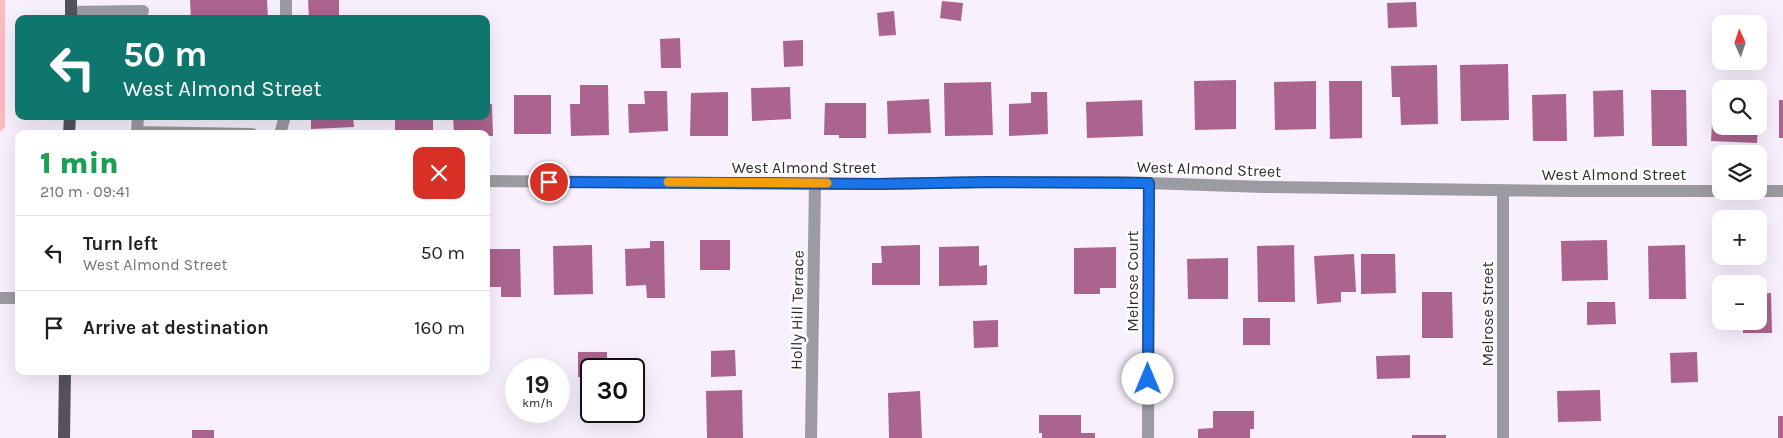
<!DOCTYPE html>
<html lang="en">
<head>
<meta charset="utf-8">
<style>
  :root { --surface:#fff; --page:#f2f2f2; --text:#202124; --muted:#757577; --line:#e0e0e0 }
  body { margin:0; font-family:Karla,sans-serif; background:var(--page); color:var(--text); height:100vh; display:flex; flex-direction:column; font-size:19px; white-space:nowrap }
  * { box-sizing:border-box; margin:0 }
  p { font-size:16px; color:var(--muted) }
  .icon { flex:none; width:28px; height:28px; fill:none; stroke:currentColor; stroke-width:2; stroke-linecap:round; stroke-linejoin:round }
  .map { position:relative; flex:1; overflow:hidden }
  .side { position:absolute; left:15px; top:130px; width:475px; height:245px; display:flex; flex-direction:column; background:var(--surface); border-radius:10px; box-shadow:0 5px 20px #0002 }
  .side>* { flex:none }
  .hud { position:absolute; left:15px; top:15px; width:475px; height:105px; border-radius:10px; box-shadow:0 5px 20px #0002; background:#0f766e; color:#fff; overflow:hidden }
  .needle { width:32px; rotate:357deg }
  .buttons { position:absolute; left:1712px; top:15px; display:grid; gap:10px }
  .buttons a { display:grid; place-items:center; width:55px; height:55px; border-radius:10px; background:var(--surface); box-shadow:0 5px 20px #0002; font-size:25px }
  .speed { position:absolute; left:505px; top:358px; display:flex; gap:10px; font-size:25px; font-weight:700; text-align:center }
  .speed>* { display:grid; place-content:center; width:65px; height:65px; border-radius:50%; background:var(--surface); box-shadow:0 5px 20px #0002; line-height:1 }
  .speed small { font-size:12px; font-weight:400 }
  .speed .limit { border:2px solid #111; border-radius:8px; background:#fff; color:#111 }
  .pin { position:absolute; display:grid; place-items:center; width:42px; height:42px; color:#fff; margin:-21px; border:2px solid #fff; border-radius:50%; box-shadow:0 1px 5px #0007 }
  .me { position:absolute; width:55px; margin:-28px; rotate:0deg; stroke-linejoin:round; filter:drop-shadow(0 0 4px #0008) }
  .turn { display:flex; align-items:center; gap:18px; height:105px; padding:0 25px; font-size:22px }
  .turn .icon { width:65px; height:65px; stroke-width:2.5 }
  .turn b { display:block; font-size:35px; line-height:42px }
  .round { display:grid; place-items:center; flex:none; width:52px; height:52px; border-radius:10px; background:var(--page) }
  .head { display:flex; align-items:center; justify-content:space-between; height:85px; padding:0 25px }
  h1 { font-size:30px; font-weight:800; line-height:38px; color:#1e9e55 }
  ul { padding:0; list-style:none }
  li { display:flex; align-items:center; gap:15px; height:75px; padding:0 25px; border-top:1px solid var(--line) }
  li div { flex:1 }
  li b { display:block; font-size:19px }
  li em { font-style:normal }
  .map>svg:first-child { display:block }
  .green { fill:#fdbabf }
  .building { fill:#ab648e }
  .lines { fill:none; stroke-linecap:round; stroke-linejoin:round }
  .minor { stroke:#9b9ba1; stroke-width:12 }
  .major { stroke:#53535d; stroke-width:12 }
  .route-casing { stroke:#114b97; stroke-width:12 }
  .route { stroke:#1a73e8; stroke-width:9 }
  .slow { stroke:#f59e0b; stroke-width:9 }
  .labels { text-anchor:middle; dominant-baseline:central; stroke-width:5; stroke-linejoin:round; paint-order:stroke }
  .street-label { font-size:16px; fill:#302c31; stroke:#fff }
</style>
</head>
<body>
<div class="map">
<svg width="1783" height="438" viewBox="0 0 1783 438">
  <rect width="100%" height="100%" fill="#f8f0fc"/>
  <path class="green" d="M0 0H5V127L0 132Z"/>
  <path class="building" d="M190 0H267L268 19H191Z
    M308 0H339V17L309 18Z
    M942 1 963 3 961 21 940 18Z
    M1416 2 1417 27 1388 28 1387 3Z
    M894 11 896 35 879 36 877 13Z
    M680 38 681 68H661L660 39Z
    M803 40V66L784 67 783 41Z
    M1508 64 1509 120 1461 121 1460 65Z
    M1437 65 1438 124 1401 125 1400 97H1392L1391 66Z
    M1236 80V129L1195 130 1194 81Z
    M1316 81V129L1275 130 1274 82Z
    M1329 81H1362V138L1330 139Z
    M991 82 993 135 945 136 944 83Z
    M580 85H608L609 135 571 136 570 104H580Z
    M790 87 791 119 752 121 751 88Z
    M1623 90 1624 136 1594 137 1593 91Z
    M1651 90H1686L1687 146H1652Z
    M644 91H667L668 131 629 133 628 104H645Z
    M728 92V136H690L691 93Z
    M1031 92H1047L1048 134 1009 136V104L1031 103Z
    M1566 94 1567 141H1533L1532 95Z
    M514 95H551V134H514Z
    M929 99 931 133 888 134 887 101Z
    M1142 100 1143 136 1087 138 1086 102Z
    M1779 100H1783V138H1779Z
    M825 103H866V138H839V135H824Z
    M486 104H492L493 136H486V134H454L453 116H486Z
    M1713 105 1721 106V126H1758L1757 143 1711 141Z
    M311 116H353L354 127 311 129Z
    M395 116H433V134H395Z
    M700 240H730V270H700Z
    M1607 240 1608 280 1562 281 1561 241Z
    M650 241H664L665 298H647L646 285 626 286 625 249 650 248Z
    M592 245 593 294 554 295 553 246Z
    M920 245V285H872V263H882L881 246Z
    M1294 245 1295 302H1258L1257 246Z
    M1685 245 1686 299H1649L1648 246Z
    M979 246V266L987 265V285L939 286V247Z
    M1116 247V288H1100V294H1074V248Z
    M486 249H520L521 297H501V287H486Z
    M1354 254 1356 292H1341V302L1317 304 1314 256Z
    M1361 254H1395L1396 293 1361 294Z
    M1228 258V299H1188L1187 259Z
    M1422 292H1452L1453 338H1422Z
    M1771 293 1772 333H1743V321H1759V294Z
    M1587 302H1615L1616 324 1587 325Z
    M1243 318H1270V345H1243Z
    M998 320V347L974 348 973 321Z
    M735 350 736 376 711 377V351Z
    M578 352H607V369H591V378L578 377Z
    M1697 352 1698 382 1671 383 1670 353Z
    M1410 355V378L1377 379 1376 356Z
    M308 371H385V374L308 375Z
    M742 390 743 438H707L706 391Z
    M1600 390 1601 421 1558 422 1557 391Z
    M920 391 922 438H889L888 393Z
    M1213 411H1254V429H1250V438H1198V429L1213 428Z
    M1039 415H1081V433H1095V438H1042V433H1039Z
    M1778 416H1783V438H1778Z
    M192 430H214V438H192Z
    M1412 435H1446V438H1412Z"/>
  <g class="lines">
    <path class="minor" d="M71 12 143 11
      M286 19V0
      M138 116 137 132 252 134
      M280 134 285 116
      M486 181 878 184 989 182H1118L1264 187 1572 191H1721
      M1759 191H1783
      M0 298H19
      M811 438 815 183
      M1148 438 1149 183
      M1503 438V190"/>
    <path class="major" d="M71 19V0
      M69 134 70 116
      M64 438 65 371"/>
  </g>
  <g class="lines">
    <defs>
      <path id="route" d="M549 182 878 184 989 182 1149 183 1148 379"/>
    </defs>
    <use href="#route" class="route-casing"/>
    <use href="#route" class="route"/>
    <path class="slow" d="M668 182 827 183"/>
  </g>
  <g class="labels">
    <g class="street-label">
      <text x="804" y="167">West Almond Street</text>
      <text transform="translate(1209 169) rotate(2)">West Almond Street</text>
      <text x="1614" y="174">West Almond Street</text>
      <text transform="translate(1132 281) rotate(-90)">Melrose Court</text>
      <text transform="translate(797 310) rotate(-89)">Holly Hill Terrace</text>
      <text transform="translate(1487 314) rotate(-90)">Melrose Street</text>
    </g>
  </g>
</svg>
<div class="buttons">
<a><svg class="needle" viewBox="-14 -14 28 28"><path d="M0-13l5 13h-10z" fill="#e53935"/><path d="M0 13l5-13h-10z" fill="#757577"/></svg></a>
<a><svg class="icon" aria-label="search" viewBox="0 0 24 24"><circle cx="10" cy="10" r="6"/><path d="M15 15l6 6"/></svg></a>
<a><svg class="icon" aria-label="layers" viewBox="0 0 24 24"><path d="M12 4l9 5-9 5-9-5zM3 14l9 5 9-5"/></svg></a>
<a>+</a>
<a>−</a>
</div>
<div class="speed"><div>19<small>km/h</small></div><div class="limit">30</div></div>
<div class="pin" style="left:549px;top:182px;background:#d93025"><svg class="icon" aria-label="arrive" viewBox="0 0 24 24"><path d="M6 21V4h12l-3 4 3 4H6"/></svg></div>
<svg class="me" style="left:1148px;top:379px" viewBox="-20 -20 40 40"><circle r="19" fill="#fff"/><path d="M0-13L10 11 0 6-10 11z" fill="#1a73e8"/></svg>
<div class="hud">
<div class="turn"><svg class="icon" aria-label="left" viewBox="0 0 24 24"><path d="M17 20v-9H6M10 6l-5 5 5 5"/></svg><div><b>50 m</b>West Almond Street</div></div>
</div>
<section class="side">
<div class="head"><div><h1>1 min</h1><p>210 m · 09:41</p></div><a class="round" style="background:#d93025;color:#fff"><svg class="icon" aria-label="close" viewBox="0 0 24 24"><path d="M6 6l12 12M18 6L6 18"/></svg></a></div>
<ul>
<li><svg class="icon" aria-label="left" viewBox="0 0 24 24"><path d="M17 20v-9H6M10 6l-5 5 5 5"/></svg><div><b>Turn left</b><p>West Almond Street</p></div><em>50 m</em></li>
<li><svg class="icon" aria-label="arrive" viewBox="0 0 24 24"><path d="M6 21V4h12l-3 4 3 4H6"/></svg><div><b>Arrive at destination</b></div><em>160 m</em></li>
</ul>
</section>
</div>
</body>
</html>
